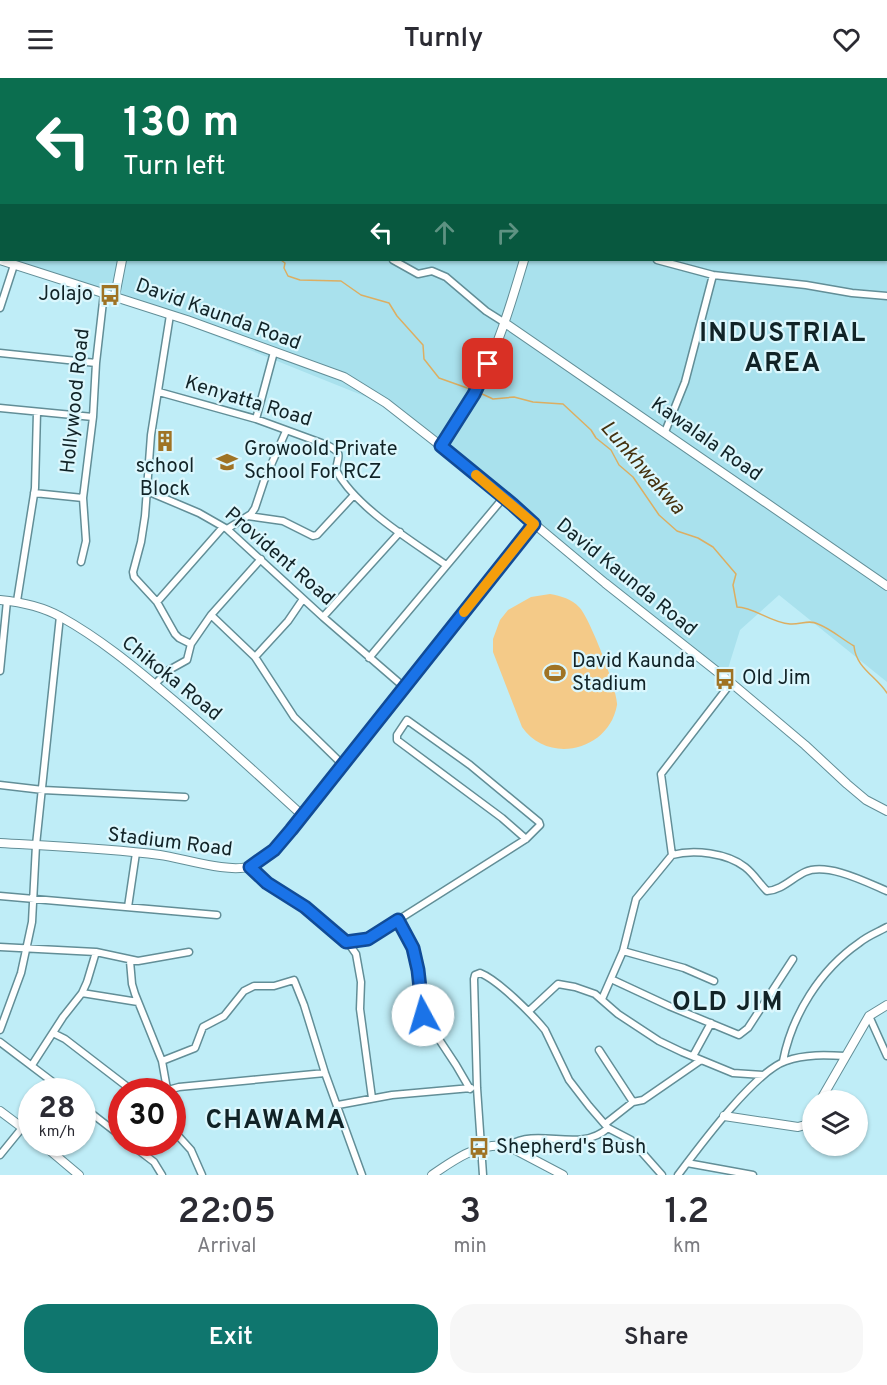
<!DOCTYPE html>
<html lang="en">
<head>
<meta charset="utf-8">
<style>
  :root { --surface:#fff; --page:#f7f7f7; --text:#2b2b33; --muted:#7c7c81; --accent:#0f766e }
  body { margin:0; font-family:Overpass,sans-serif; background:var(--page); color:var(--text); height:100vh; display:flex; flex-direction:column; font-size:22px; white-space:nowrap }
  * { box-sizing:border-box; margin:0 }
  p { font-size:20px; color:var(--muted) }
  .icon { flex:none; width:33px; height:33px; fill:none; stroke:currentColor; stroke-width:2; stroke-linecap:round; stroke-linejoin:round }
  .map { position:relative; height:1097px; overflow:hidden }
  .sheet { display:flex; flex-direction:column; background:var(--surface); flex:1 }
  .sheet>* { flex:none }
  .top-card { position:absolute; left:0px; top:0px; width:888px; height:183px; box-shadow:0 2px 4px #0004; background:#0b6e4f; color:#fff; overflow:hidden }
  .buttons { position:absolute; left:802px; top:1012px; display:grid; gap:12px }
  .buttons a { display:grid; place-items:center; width:66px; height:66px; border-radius:50%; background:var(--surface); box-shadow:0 2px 4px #0004; font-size:30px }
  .speed { position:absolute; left:18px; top:1000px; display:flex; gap:12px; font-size:30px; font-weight:700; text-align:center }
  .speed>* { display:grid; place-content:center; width:78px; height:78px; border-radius:50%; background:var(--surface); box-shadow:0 2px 4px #0004; line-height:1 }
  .speed small { font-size:15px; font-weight:400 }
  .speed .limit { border:9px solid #d22; background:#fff; color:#111 }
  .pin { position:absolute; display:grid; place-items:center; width:51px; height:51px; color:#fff; margin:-26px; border-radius:12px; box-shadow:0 3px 9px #0006 }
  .me { position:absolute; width:66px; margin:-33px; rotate:354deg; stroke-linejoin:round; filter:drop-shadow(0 0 4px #0008) }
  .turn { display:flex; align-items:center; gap:21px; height:126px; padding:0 24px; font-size:27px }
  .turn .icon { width:78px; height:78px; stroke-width:2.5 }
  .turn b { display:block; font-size:42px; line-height:51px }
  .lanes { display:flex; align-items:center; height:57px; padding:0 24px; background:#0003; justify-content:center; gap:30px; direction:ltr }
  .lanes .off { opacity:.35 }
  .eta { display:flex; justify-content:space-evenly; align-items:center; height:102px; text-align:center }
  .eta b { font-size:36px; font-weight:600; line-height:42px }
  .primary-button { display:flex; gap:12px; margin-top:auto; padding:12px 24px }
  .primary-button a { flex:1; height:69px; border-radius:24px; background:var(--accent); color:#fff; font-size:24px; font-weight:600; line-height:69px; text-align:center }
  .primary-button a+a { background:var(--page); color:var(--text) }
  header { display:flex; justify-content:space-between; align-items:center; height:78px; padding:0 24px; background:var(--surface); font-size:27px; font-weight:600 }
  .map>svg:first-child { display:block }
  .built { fill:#a9e1ed }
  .green { fill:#f4ca88 }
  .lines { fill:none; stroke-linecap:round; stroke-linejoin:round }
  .stream { stroke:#dcae62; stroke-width:1.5 }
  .minor-casing { stroke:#628e97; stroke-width:9 }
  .tertiary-casing { stroke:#628e97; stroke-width:10 }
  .trunk-casing { stroke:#fff; stroke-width:14 }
  .minor { stroke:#fff; stroke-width:6 }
  .tertiary { stroke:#fff; stroke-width:8 }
  .trunk { stroke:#78cada; stroke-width:10 }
  .route-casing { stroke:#114b97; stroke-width:15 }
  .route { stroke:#1a73e8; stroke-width:10 }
  .slow { stroke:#f59e0b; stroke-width:10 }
  .labels { text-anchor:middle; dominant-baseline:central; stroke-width:4.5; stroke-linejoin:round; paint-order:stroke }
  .poi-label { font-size:20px; fill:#112327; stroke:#dbf7fd; text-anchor:start }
  .street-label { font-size:20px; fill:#112327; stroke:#dbf7fd }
  .water-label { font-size:21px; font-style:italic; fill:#453210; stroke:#dbf7fd }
  .district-label { font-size:26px; font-weight:bold; letter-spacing:1.5px; fill:#112327; stroke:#dbf7fd }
</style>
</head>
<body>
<header><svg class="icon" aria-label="menu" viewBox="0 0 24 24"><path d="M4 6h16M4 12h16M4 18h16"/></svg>Turnly<svg class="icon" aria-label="heart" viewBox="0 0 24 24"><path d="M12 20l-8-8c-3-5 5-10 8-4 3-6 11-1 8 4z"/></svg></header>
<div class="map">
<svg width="887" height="1097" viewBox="0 0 887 1097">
  <rect width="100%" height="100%" fill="#bfedf7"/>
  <path class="built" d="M0 0 108 1 2 2V182H886L887 70V604L779 517 740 552 726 597 384 326 115 218 0 181Z
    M158 0H643L648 2H157Z"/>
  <path class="green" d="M550 516C561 518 572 521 579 529 589 538 619 615 617 627 609 673 548 687 522 649L493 574V561L500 542 508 532 531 519Z"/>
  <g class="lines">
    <path class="stream" d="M0 129 2 130
      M281 182 285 185 284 190 288 198 300 202 341 203 361 217 389 225 397 238 423 267 424 281 439 300 470 311
      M480 315 493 321 514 319 533 324 563 326 591 352 596 360 611 372 619 387 633 399 659 437 677 453 698 460 713 469 736 496 733 507 737 529C754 529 771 545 790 546 800 547 809 541 818 546 831 551 842 561 854 568 856 590 876 598 887 615"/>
    <defs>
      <path id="minor" d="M363 2V0
        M467 2V0
        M725 2 726 0
        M393 182 418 196 432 193 446 199 486 233 505 245
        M657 182 713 197 806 207 852 215 887 218
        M0 230 14 187
        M170 237 151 357 145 438 141 464 133 494 134 499 157 524 175 556 179 560 191 566
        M0 275 96 285
        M159 314 256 341 327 367C344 376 338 376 336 392 355 429 412 463 446 487
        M0 330 93 339
        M256 341 274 274
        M665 354 685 304 713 197
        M147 413 199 435 227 451 323 539 404 609
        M34 415 83 420
        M248 438 283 443 313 458 317 457 354 417
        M227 451 251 436 255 430 264 403 286 353
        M81 484 86 463 83 420 93 339 96 285 104 215
        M17 523 35 410 37 334
        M157 524 223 449
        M211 537 255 579 294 639 343 687
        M323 539 400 454
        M255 579 288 543 303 521
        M369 580 504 419
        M0 593 7 523
        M155 606 169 592 187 582 191 566 211 537 261 481
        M0 707 43 712 185 719
        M672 777 661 696 731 605
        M250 789 267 805 305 829 349 866 356 876 361 904 360 931 372 1020
        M0 818 217 837
        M128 829 136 775
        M398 842 413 870 418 893 423 937 456 987 470 1011
        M346 864 368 861 526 761 540 747 539 744 470 687 407 642 397 657V662L502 740 526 761
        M0 869 96 874 138 883 189 874
        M623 873 684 890 714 903
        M130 883 132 906 135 916 162 983 167 1011
        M611 901 669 928 739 957 748 950 793 881
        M82 915 138 924
        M602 921 623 873 636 821 672 777C694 771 727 775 745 789 754 796 759 805 767 813 782 812 792 800 805 794 827 784 866 804 887 813
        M529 933 558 906 575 909 595 916 618 936 659 963 682 974 733 995 763 997
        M869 938 887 978
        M0 952 21 895 32 844 36 767 60 538
        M53 955 65 961 134 1014
        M0 964 66 1014
        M599 972 633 1024
        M693 978 711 945
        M162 983 195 970 203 949 224 938 244 913 254 908H274L294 902 304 927 325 995 362 1097
        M783 983C792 937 820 892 859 865 867 858 878 854 887 849
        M32 987 63 939 82 915 87 904 96 874
        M161 1014 179 1009 325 995
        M338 1027 392 1017 471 1010
        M82 1028 122 1059
        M605 1046 633 1024 643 1022 701 982
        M172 1051 191 1072 202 1097
        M129 1065 154 1084 162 1097
        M508 1068C539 1048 579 1076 608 1050
        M0 1077 22 1050
        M687 1085 753 1097
        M483 1097 477 1010 474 901 475 897 480 895C498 902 532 936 545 952L569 1002 589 1028 608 1050 631 1062 662 1097
        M678 1097C699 1069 755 993 786 983 805 976 826 977 846 978"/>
      <path id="tertiary" d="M103 0V2
        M68 2 72 0
        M578 2 579 0
        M0 28 2 27
        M0 182 187 242 344 299 386 325 441 368 605 505 729 603 805 667 847 706 866 722 887 733
        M115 218 122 182
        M505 245 887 508
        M441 368C453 350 466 332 476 313 497 272 511 226 524 182
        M0 522C21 524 43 529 61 539 99 560 133 588 165 615 212 654 257 696 302 737
        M0 765C53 768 107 770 160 777 182 780 231 796 250 788 268 782 279 766 291 752L534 446
        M820 1023 869 938 887 927
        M0 1033 32 1057
        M724 1038 798 1049 805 1047 813 1036
        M41 1065 79 1097
        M432 1097C455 1081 479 1064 508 1068L563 1097"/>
      <path id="trunk" d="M639 0 644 2
        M886 70 887 71"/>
    </defs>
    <use href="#minor" class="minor-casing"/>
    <use href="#tertiary" class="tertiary-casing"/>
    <use href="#trunk" class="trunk-casing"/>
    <use href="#minor" class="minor"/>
    <use href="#tertiary" class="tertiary"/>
    <use href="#trunk" class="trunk"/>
  </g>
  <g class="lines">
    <defs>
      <path id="route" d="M423 937 418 892 413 870 398 842 368 861 346 864 305 829 267 805 250 789 274 772 291 752 534 446 512 426 441 368 474 316 488 286"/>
    </defs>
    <use href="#route" class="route-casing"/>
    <use href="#route" class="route"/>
    <path class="slow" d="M464 534 534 446 476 397"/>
  </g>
  <defs>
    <symbol id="bus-bare" viewBox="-9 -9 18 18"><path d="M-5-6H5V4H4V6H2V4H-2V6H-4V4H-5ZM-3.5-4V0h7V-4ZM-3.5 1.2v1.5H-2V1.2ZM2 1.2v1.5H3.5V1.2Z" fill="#9f7324" stroke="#dbf7fd" stroke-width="2.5" paint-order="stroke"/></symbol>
    <symbol id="building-bare" viewBox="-9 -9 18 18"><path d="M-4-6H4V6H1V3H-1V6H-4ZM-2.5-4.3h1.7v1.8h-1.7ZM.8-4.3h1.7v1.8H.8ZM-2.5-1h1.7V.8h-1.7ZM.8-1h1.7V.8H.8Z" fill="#9f7324" stroke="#dbf7fd" stroke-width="2.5" paint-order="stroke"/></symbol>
    <symbol id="school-bare" viewBox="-9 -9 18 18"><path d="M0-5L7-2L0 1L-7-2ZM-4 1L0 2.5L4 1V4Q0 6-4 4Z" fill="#9f7324" stroke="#dbf7fd" stroke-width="2.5" paint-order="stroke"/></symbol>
    <symbol id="stadium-bare" viewBox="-9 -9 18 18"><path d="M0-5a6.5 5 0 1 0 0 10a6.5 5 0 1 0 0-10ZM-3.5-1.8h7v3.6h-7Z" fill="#9f7324" stroke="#dbf7fd" stroke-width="2.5" paint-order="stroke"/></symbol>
  </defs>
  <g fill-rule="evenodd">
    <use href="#bus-bare" x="95" y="202" width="30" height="30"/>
    <use href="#building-bare" x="150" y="348" width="30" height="30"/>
    <use href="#school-bare" x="212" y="369" width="30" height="30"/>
    <use href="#stadium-bare" x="540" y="580" width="30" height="30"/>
    <use href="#bus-bare" x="710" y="586" width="30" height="30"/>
    <use href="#bus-bare" x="464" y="1055" width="30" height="30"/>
  </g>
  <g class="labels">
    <g class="poi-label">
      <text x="93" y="217" text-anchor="end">Jolajo</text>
      <text x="244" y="372">Growoold Private<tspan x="244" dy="23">School For RCZ</tspan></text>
      <text x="165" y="389" text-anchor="middle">school<tspan x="165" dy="23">Block</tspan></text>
      <text x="572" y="584">David Kaunda<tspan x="572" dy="23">Stadium</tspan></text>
      <text x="742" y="601">Old Jim</text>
      <text x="496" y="1070">Shepherd's Bush</text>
    </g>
    <g class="street-label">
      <text transform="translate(218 237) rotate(20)">David Kaunda Road</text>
      <text transform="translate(76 323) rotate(-84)">Hollywood Road</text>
      <text transform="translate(248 324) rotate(17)">Kenyatta Road</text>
      <text transform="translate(706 362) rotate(35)">Kawalala Road</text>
      <text transform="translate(279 479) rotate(41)">Provident Road</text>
      <text transform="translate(626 500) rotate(39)">David Kaunda Road</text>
      <text transform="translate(171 601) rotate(39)">Chikoka Road</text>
      <text transform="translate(170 765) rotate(7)">Stadium Road</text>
    </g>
    <g class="water-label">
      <text transform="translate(642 390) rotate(49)">Lunkhwakwa</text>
    </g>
    <g class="district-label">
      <text x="783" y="256">INDUSTRIAL<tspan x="783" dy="30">AREA</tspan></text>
      <text x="728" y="925">OLD JIM</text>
      <text x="276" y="1043">CHAWAMA</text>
    </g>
  </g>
</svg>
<div class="buttons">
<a><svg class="icon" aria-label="layers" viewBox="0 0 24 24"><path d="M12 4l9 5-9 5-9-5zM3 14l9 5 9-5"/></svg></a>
</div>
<div class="speed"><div>28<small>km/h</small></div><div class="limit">30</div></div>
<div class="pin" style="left:488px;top:286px;background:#d93025"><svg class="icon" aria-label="arrive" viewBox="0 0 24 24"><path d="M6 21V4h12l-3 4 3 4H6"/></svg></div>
<svg class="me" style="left:423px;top:937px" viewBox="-20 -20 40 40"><circle r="19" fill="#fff"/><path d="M0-13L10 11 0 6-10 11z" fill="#1a73e8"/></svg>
<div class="top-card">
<div class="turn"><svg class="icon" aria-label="left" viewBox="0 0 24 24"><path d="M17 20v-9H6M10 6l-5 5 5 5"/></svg><div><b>130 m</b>Turn left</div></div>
<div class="lanes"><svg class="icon" aria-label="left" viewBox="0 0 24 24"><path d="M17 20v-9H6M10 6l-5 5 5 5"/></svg><svg class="icon off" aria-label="ahead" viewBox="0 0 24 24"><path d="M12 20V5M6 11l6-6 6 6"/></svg><svg class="icon off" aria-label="right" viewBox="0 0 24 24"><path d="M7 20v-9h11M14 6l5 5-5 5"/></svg></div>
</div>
</div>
<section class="sheet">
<div class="eta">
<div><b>22:05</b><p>Arrival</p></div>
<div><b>3</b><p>min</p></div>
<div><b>1.2</b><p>km</p></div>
</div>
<div class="primary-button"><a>Exit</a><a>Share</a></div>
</section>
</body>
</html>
